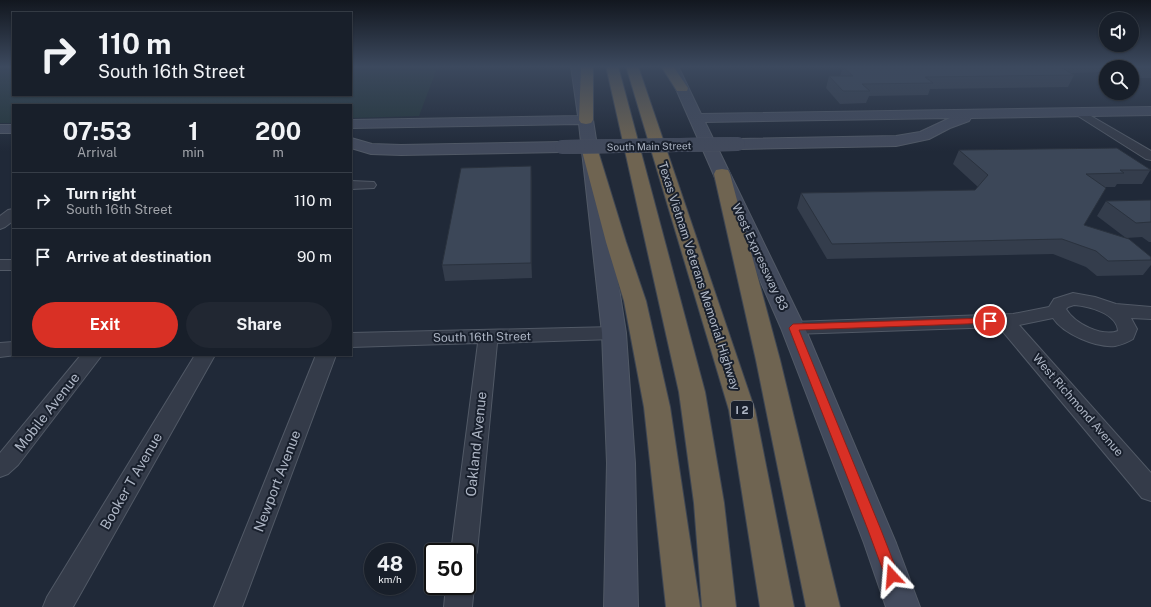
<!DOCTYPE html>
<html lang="en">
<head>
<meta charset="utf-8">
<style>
  :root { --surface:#181f2a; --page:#212732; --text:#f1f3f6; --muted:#9fa2a8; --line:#363d47; --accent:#d93025 }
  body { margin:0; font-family:"Public Sans",sans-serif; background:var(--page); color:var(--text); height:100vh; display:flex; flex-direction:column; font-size:15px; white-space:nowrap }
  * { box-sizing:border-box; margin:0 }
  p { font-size:13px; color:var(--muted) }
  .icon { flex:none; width:22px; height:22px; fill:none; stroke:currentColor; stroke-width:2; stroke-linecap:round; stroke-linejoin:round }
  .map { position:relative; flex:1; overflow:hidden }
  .panel { position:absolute; left:12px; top:104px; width:340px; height:252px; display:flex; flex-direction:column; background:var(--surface); border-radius:0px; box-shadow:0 1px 3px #0004,0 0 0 1px var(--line) }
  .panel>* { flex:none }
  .top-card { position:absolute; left:12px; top:12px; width:340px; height:84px; border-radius:0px; box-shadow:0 1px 3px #0004,0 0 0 1px var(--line); background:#181f2a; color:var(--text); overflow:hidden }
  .buttons { position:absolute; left:1099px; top:12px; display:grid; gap:8px }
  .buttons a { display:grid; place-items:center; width:40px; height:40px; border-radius:50%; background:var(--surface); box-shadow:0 1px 3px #0004,0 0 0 1px var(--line); font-size:20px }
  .speed { position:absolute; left:364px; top:543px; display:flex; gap:8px; font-size:20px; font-weight:700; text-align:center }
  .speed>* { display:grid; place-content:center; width:52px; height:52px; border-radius:50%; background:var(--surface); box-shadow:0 1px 3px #0004,0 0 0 1px var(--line); line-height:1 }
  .speed small { font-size:10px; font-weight:400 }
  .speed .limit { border:2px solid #111; border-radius:6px; background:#fff; color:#111 }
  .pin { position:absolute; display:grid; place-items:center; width:34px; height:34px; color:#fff; margin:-17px; border:2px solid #fff; border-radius:50%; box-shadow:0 1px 4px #0007 }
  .me { position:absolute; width:44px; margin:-22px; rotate:341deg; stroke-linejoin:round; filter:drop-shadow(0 0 3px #0008) }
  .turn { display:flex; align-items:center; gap:14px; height:84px; padding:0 20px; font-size:18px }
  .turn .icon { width:52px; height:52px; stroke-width:2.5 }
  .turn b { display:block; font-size:28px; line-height:34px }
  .eta { display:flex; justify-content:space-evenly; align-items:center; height:68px; text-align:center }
  .eta b { font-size:24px; font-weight:700; line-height:28px }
  .primary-button { display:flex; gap:8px; margin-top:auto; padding:8px 20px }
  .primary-button a { flex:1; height:46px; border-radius:24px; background:var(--accent); color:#fff; font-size:16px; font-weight:700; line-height:46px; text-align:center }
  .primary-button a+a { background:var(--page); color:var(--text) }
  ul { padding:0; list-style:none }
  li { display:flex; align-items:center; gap:12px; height:56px; padding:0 20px; border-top:1px solid var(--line) }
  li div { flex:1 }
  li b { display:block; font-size:15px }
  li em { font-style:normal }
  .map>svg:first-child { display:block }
  .green { fill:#223539 }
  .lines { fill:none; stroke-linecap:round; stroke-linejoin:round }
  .street-casing { stroke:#515966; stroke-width:2 }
  .secondary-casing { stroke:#515966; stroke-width:2 }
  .highway-casing { stroke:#3e4653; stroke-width:2 }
  .street { fill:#343b49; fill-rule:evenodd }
  .secondary { fill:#424a5c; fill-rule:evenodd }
  .highway { fill:#6f6451; fill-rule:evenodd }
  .secondary-bridge-casing { stroke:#515966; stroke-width:14; stroke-linecap:butt }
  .secondary-bridge { stroke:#424a5c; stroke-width:14 }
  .wall { fill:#343d4c }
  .shaded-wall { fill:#2a323e }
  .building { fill:#3c4758; stroke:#2a323e }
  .route { fill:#d93025; stroke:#8d1f18 }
  .labels { text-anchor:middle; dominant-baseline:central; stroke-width:4; stroke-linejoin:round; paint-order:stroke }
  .far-street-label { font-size:10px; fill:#aeb6c5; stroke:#19202d }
  .shield { fill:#19202d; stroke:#818997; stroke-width:1 }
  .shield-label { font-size:11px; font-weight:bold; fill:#aeb6c5 }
  .street-label { font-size:12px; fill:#aeb6c5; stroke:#19202d }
  .near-street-label { font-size:14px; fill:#aeb6c5; stroke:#19202d }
</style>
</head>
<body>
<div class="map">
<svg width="1151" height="607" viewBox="0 0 1151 607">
  <rect width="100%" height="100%" fill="#202938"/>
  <path class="green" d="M0 66H13V95H351V66H438L419 116 351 118V105H13V123H0Z"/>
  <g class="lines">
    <defs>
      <path id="street" d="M1079 109 1151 151V160L1146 159 1075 114 1073 112 1075 110Z
        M351 181 374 182 376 185 374 188 351 189Z
        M13 209V221L5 227 0 229V216L8 210Z
        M0 260H13V270H0Z
        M1073 293 1095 297 1116 304 1151 307V319L1131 318 1137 329 1133 339C1128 342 1121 345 1115 346 1097 348 1063 334 1053 318L1019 325 1151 473V501L1142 498 999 327 793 334 786 332 784 328 786 324 793 322 1013 314 1049 307 1054 299ZM1074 305C1088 306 1117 313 1118 331 1102 337 1075 324 1066 309L1068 307Z
        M614 327 621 328 624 333 621 338 614 339 497 343 477 552 473 561 467 563V552H451L478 343 351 347V333Z
        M13 342V355H16L0 357V343Z
        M81 355H102L18 465 8 474 0 477V453Z
        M195 355H215L73 607H43L47 597Z
        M316 355H336L242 607H214Z
        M467 575 470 576 474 586 472 607H444L446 586H467Z"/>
      <path id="secondary" d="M571 66H583L593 120 626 333 635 463 638 607H604L607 463 602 333 579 124 351 128V120L578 116Z
        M666 66H678L701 114 1151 107V115L971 118 969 121 950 128 929 139 896 146 738 149 733 147 730 144 733 141 738 139 896 136 920 132 950 118 705 122 805 328 896 543 920 607H886L864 543 781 328Z
        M0 125H13V133H0Z
        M351 138 372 144 401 145 562 142 567 144 570 147 567 150 562 152 401 155 371 154 351 148Z"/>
      <path id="highway" d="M581 66H593V120L591 123 586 124 581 123 579 120Z
        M606 66H618L705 392 724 503 736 607H702L694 503 679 392Z
        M626 66H638L755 410 794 607H760L729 410Z
        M661 66H673L688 88 687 91H677Z
        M590 146 596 148 598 151 626 242 646 301 670 407 700 607H666L644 407 624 301 606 242 582 151 584 148Z
        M722 169 728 170 730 174 780 360 840 607H806L756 360 714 174 716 170Z"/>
    </defs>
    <use href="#street" class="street-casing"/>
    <use href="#secondary" class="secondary-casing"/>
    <use href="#highway" class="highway-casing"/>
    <use href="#street" class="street"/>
    <use href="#secondary" class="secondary"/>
    <use href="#highway" class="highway"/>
    <defs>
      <path id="secondary-bridge" d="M562 147 738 144"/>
    </defs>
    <use href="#secondary-bridge" class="secondary-bridge-casing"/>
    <use href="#secondary-bridge" class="secondary-bridge"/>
  </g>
  <path class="wall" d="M842 66H1151V78H1132V67H1106V75L1101 72 1071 73 1074 75 1068 87 930 89 928 95 869 96 866 103 840 104 826 88 829 76H840L843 67Z
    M959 150 1151 169 1142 184H1117L1115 187H1105L1084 225 1151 257V265L1143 275 1097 276 1086 267 1053 254 827 259 797 208 801 193 975 190 978 187 953 164Z
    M532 180V278L445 281 442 265Z
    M1151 200V242H1149L1142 237 1126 238 1097 216 1106 201Z"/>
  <path class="shaded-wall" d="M531 166 532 180V278L531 263Z"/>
  <path class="building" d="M858 66H1059L1074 75 925 77 933 83 862 84 870 91H843L829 76H853L843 67H858Z
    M1119 66H1151L1125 67Z
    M1117 148 1151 170H1120L1124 173 1086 174 1106 188 1084 225 1129 239 1151 257V260L1108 261 1096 251 1062 239 832 244 801 193 975 190 988 175 959 150Z
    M531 166V263L442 265 461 168Z
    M1151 200V222L1136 223 1106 201Z"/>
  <linearGradient id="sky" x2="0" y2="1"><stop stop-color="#12171f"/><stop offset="0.44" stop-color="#3c495e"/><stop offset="1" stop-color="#3c495e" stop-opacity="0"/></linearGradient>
  <rect width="1151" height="151" fill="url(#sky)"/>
  <path class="route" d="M990 318 993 319 995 321 993 323 799 330 881 530 899 576 897 581 892 583 887 581 885 576 868 530 789 328 793 324Z"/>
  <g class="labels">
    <g class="far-street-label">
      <text transform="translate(649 146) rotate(-1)">South Main Street</text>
    </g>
    <rect class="shield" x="731" y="401" width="22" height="18" rx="3"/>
    <g class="shield-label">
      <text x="742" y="410">I 2</text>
    </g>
    <g class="street-label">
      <text transform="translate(760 257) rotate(65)">West Expressway 83</text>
      <text transform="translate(699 276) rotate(72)">Texas Vietnam Veterans Memorial Highway</text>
      <text transform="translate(482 337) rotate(-1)">South 16th Street</text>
      <text transform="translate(1078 405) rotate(49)">West Richmond Avenue</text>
    </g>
    <g class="near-street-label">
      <text transform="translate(47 412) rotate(-52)">Mobile Avenue</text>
      <text transform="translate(476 444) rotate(-84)">Oakland Avenue</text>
      <text transform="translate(131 481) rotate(-60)">Booker T Avenue</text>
      <text transform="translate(277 481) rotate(-69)">Newport Avenue</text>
    </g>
  </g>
</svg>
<div class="buttons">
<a><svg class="icon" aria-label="sound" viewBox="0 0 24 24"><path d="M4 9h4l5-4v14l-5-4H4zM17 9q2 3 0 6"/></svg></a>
<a><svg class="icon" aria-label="search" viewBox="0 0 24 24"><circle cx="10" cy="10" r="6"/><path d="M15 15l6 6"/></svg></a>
</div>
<div class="speed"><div>48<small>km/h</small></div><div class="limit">50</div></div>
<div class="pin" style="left:990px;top:321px;background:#d93025"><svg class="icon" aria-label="arrive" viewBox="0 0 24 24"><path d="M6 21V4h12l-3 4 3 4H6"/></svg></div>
<svg class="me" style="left:892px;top:576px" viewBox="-20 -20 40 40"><path d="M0-17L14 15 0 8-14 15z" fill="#d93025" stroke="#fff" stroke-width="4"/></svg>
<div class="top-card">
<div class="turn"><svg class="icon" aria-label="right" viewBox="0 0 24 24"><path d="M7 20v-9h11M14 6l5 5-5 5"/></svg><div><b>110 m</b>South 16th Street</div></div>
</div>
<section class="panel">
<div class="eta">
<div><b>07:53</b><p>Arrival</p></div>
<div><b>1</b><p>min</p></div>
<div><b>200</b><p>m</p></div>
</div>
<ul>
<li><svg class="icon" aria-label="right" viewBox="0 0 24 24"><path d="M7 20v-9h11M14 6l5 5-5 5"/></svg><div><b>Turn right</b><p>South 16th Street</p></div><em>110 m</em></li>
<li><svg class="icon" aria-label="arrive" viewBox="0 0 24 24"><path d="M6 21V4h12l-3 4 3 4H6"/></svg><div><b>Arrive at destination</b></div><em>90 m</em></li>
</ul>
<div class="primary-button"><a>Exit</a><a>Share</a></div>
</section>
</div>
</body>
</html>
